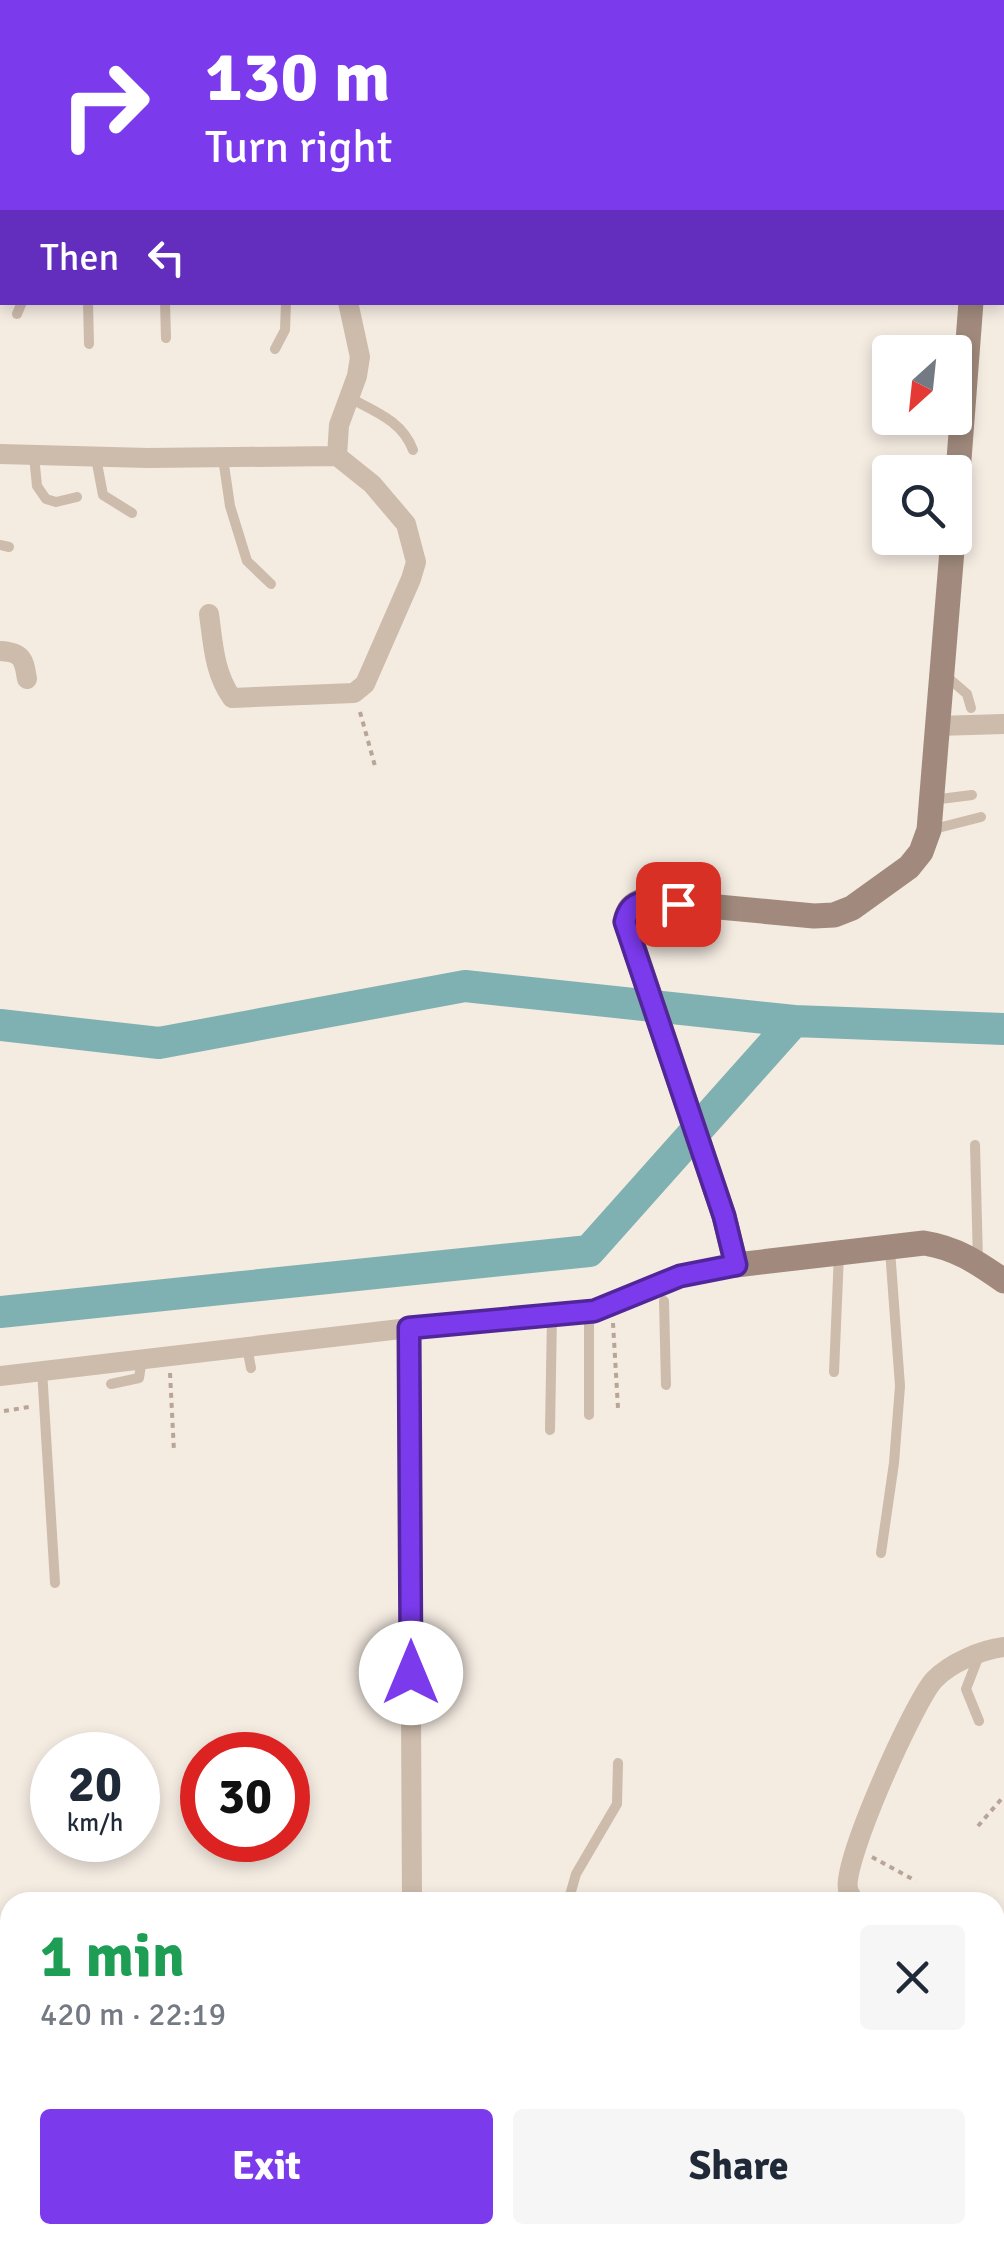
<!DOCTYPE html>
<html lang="en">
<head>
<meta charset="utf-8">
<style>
  :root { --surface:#fff; --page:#f6f6f7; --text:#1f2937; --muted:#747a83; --accent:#7c3aed }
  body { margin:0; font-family:Signika,sans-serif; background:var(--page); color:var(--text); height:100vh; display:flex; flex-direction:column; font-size:38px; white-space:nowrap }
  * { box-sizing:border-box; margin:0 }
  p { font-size:32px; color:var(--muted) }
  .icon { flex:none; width:55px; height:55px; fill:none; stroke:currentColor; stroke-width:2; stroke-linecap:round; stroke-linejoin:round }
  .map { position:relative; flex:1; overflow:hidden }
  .side { position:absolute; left:0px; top:1892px; width:1005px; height:352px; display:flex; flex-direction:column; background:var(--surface); border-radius:30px 30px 0 0; box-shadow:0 5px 15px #0003 }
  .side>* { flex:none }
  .hud { position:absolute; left:0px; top:0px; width:1005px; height:305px; box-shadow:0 5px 15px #0003; background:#7c3aed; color:#fff; overflow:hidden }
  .needle { width:65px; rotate:207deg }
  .tools { position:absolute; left:872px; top:335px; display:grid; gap:20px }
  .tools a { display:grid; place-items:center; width:100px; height:100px; border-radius:10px; background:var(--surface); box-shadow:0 5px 15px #0003; font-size:50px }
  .speed { position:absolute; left:30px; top:1732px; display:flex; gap:20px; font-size:50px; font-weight:700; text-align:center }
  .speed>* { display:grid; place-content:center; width:130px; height:130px; border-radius:50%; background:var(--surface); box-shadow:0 5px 15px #0003; line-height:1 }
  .speed small { font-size:25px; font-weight:400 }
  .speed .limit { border:15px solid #d22; background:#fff; color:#111 }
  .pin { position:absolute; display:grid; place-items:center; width:85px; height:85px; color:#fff; margin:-42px; border-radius:20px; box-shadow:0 5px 15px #0006 }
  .me { position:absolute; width:110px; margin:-55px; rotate:0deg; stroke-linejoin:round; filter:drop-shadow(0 0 8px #0008) }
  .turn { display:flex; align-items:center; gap:35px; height:210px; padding:0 40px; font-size:45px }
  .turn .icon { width:130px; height:130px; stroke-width:2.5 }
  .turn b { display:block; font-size:70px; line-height:85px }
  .then { display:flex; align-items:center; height:95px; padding:0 40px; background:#0003; gap:20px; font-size:38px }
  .round { display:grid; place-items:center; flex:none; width:105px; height:105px; border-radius:10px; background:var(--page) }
  .headline { display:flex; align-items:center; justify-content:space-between; height:170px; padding:0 40px }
  h1 { font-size:60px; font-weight:800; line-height:75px; color:#1e9e55 }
  .button { display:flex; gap:20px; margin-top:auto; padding:20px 40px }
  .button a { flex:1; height:115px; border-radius:10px; background:var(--accent); color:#fff; font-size:40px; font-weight:800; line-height:115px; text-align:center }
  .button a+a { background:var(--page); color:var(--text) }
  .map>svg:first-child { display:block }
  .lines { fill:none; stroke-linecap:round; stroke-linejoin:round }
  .river { stroke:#7fb0b2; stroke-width:32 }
  .path { stroke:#b9a596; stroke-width:4; stroke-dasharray:5 5; stroke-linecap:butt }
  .lane { stroke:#cdbbac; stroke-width:10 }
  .street { stroke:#cdbbac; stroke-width:20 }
  .secondary { stroke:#a18a7d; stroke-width:25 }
  .route-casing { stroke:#51269a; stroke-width:25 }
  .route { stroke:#7c3aed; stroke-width:18 }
</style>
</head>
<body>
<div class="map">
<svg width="1004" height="2243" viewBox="0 0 1004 2243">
  <rect width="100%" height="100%" fill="#f4ebe1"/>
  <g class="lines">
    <path class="river" d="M0 1025 159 1043 465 986 794 1021
      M0 1312 589 1251 794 1021 1004 1029"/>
    <path class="path" d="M360 712 375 766
      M613 1323 618 1408
      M170 1373 174 1452
      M4 1411 29 1407
      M978 1826 1004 1796
      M872 1857 916 1881"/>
    <path class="lane" d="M88 302 89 344
      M165 302 166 338
      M17 314 22 302
      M275 349 285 330 286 302
      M350 398C376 412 402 421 413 450
      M34 456 37 486 46 499 56 502 77 497
      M96 458 103 495 132 513
      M223 458 230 506 247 561 271 584
      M890 543 951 545
      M0 545 9 547
      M946 676 967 694 971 708
      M932 800 972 795
      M930 830 981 817
      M975 1145 978 1262
      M664 1301 666 1385
      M247 1347 251 1368
      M42 1370 55 1583
      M834 1372 839 1254
      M111 1384 139 1378 142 1359
      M589 1415V1311
      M550 1430 552 1315
      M881 1553 894 1463 900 1386 890 1250
      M978 1658 966 1689 979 1721
      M568 1902 576 1874 617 1804 618 1763
      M877 2235 882 2243"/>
    <path class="street" d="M108 0 109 2
      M583 2 584 0
      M0 206H2
      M0 454 148 458 337 456 372 484 406 524 416 562 411 579 365 684 354 693 232 698C214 673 213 643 209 614
      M337 456 339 425 357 376 360 357 348 302
      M0 651C22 652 24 659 27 679
      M937 726 1004 724
      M409 1328 412 1902
      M0 1376 409 1328 594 1311 681 1275 736 1265
      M855 1902C853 1899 849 1894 848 1889 842 1862 914 1702 934 1680 950 1663 981 1650 1004 1647
      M407 2235 409 2243"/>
    <path class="secondary" d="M991 2 992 0
      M955 512 971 302
      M953 538 929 830 921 852 909 867 852 908 834 915 814 916 644 900C632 904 628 909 625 921L724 1216 736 1265 924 1243C956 1248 977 1262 1004 1281
      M995 2135 1004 2129
      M788 2243 804 2235"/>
  </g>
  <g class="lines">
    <defs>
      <path id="route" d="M411 1673 409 1328 594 1311 680 1276 736 1265 724 1216 625 922C631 894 656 902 678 904"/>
    </defs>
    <use href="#route" class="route-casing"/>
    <use href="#route" class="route"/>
  </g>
</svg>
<div class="tools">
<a><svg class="needle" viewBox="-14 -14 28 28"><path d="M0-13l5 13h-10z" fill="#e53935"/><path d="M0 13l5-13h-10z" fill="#747a83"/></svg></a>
<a><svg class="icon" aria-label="search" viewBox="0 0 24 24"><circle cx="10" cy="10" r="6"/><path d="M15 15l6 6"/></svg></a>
</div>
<div class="speed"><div>20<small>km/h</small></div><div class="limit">30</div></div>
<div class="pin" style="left:678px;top:904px;background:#d93025"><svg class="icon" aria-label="arrive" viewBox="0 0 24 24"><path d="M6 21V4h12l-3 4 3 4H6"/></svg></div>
<svg class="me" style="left:411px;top:1673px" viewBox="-20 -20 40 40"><circle r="19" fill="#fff"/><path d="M0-13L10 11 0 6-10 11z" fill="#7c3aed"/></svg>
<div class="hud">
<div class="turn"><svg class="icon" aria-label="right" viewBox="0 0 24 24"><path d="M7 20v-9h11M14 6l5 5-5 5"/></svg><div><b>130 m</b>Turn right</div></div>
<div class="then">Then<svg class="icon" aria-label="left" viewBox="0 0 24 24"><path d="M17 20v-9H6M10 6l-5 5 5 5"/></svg></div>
</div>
<section class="side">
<div class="headline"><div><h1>1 min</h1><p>420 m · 22:19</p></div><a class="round"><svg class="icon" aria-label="close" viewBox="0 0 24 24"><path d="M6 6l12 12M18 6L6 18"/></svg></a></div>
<div class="button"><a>Exit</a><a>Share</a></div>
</section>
</div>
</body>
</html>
